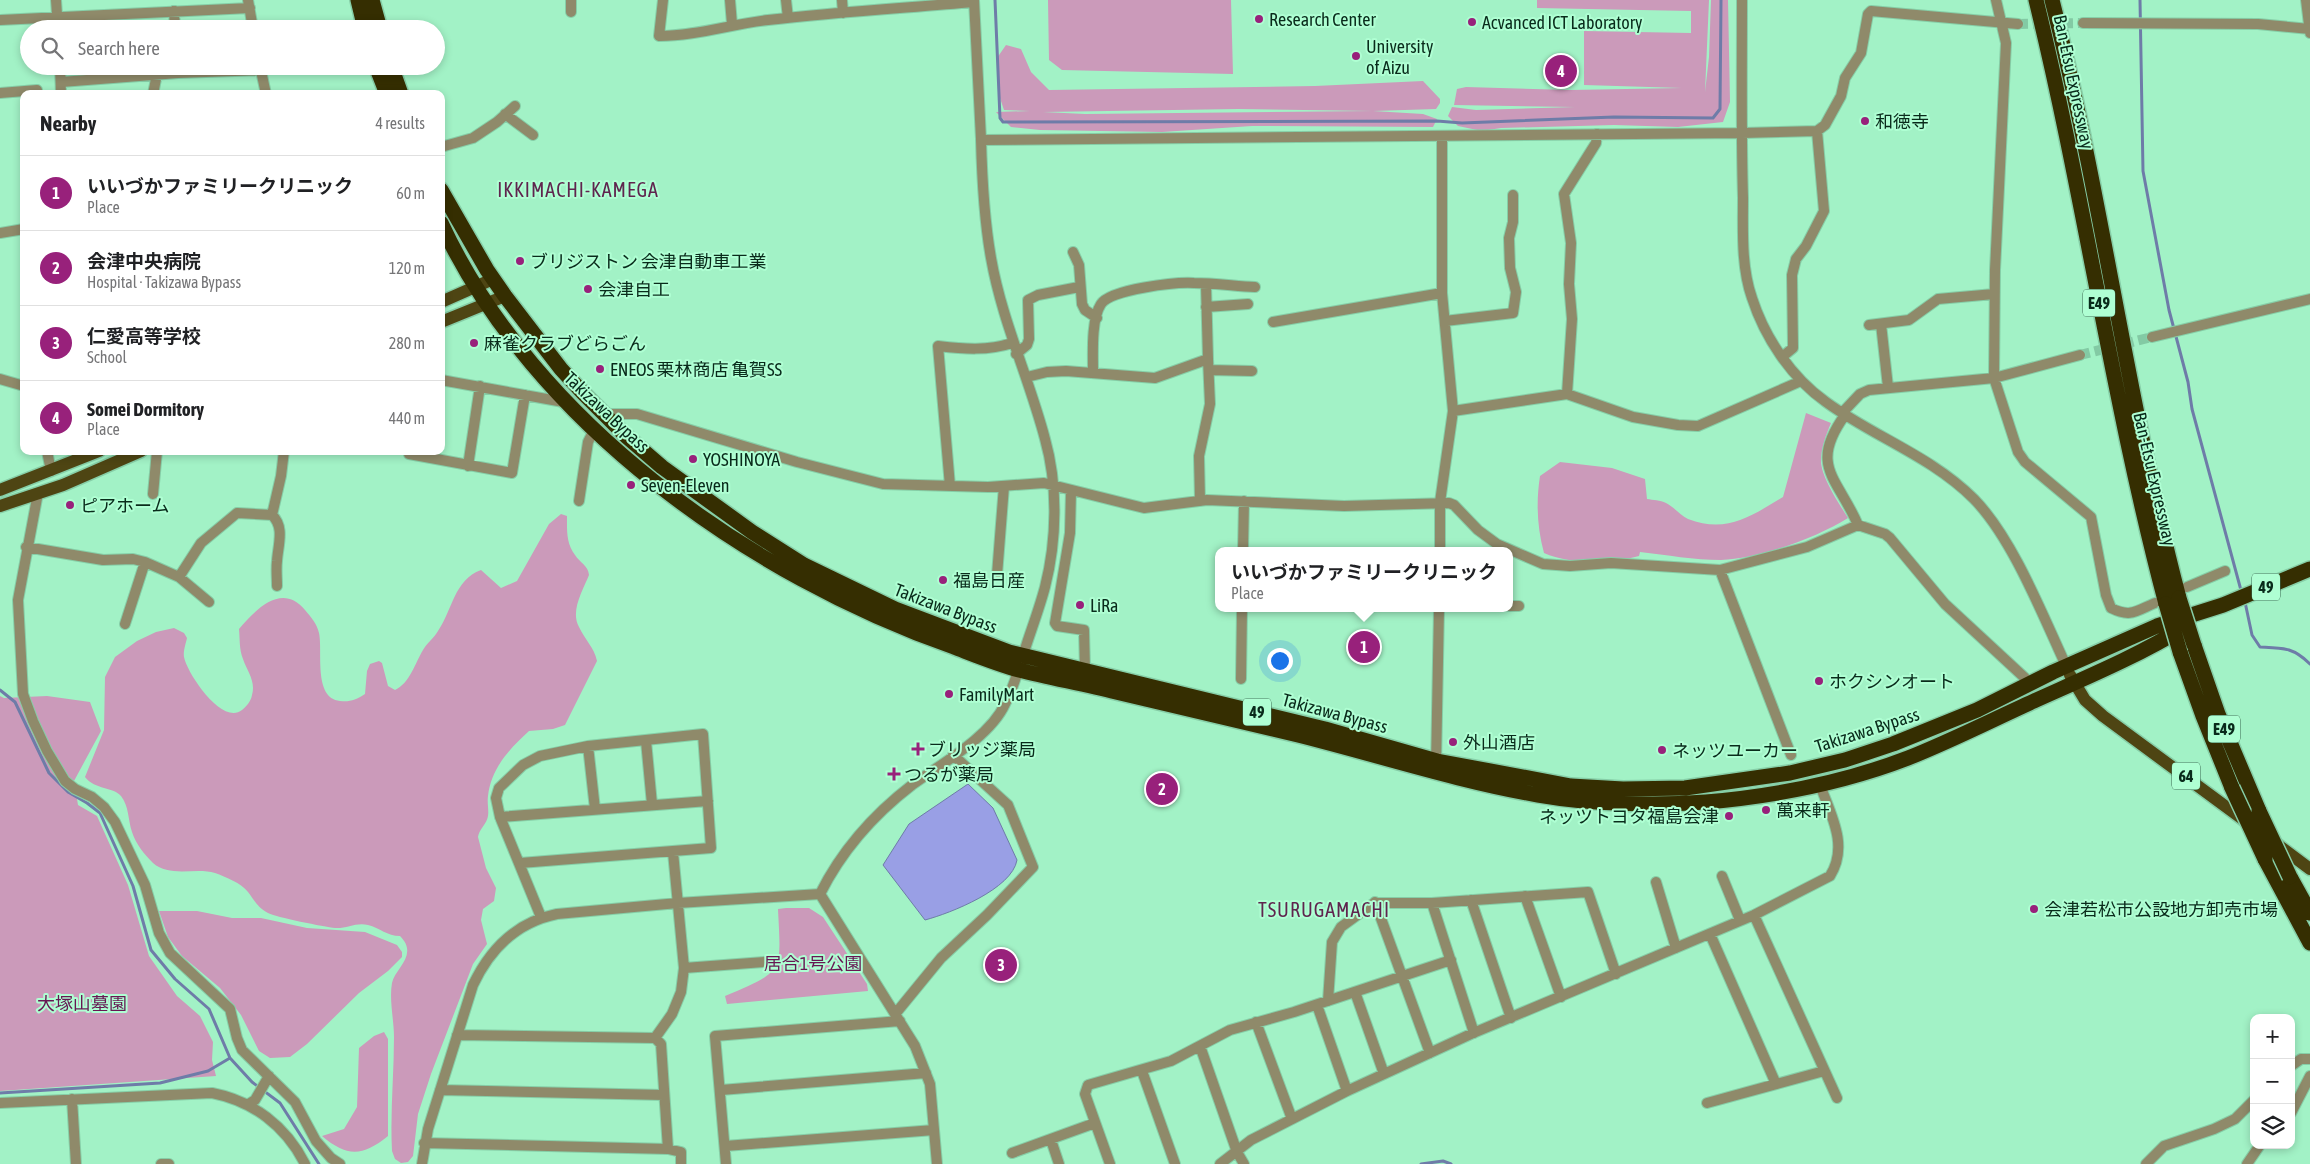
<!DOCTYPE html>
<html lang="en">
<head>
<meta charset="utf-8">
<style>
	body { margin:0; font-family:"Asap Condensed","Noto Sans JP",sans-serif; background:#f6f6f6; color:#202124 }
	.controls { position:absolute; right:15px; bottom:15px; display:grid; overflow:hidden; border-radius:10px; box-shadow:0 2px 8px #0003 }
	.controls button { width:45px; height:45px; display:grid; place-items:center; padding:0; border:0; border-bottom:1px solid #e0e0e0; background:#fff; color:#202124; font:25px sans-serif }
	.you { position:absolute; left:1279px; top:660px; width:18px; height:18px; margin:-12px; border:4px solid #fff; border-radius:50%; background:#1a73e8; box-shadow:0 0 0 8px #1a73e833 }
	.badge { display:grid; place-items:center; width:32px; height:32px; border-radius:50%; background:#98217b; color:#fff; font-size:16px; font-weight:700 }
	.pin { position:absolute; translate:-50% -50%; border:2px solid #fff; box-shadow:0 1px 5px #0006 }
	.popup { position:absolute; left:1215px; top:547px; width:298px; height:65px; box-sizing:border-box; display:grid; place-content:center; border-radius:10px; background:#fff; filter:drop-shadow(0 1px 4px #0005); font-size:16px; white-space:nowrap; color:#757577 }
	.popup b { font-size:19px; color:#202124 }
	.popup::after { content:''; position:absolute; left:50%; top:100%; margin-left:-10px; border:10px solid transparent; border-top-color:#fff }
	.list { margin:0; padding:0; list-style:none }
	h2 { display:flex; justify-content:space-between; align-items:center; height:65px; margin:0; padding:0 20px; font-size:21px }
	h2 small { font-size:16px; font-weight:400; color:#757577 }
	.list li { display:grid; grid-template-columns:32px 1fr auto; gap:15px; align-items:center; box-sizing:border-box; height:75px; padding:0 20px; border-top:1px solid #e0e0e0 }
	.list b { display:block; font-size:19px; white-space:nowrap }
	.list p { margin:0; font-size:16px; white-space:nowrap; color:#757577 }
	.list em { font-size:16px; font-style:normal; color:#757577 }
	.icon { flex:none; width:28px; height:28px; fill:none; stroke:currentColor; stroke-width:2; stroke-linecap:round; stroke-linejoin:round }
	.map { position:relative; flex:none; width:2310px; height:1164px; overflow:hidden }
	.search { position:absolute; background:#fff; box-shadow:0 2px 8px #0003; left:20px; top:20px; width:425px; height:55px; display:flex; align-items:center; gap:12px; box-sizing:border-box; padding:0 18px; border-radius:28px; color:#757577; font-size:19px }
	.panel { position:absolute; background:#fff; box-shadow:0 2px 8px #0003; left:20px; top:90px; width:425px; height:365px; border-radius:10px }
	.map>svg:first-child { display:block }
	.green { fill:#cb9aba; fill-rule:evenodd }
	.water { fill:#999fe5; stroke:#6e7ca8 }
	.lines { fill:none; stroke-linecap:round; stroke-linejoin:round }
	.stream { stroke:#6e7ca8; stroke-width:3 }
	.minor-tunnel { stroke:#83caa4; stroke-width:10; stroke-dasharray:10 5; stroke-linecap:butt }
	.minor-casing { stroke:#86cea7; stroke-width:12 }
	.major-casing { stroke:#86cea7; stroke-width:15 }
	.highway-casing { stroke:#86cea7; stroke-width:18 }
	.minor { stroke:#8f8a6a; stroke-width:10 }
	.major { stroke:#4e4513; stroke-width:12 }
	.highway { stroke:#352e01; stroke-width:15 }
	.highway-bridge-casing { stroke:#86cea7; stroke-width:18; stroke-linecap:butt }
	.highway-bridge { stroke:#352e01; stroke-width:15 }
	.poi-dot { fill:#98217b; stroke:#afffd3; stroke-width:2 }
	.labels { text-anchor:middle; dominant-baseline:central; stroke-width:4; stroke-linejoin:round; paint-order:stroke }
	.shield { fill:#afffd3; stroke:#3b6b52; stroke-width:1 }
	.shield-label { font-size:16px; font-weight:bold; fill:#092b1b }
	.poi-label { font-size:18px; fill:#092b1b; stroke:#afffd3; text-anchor:start }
	.street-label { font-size:18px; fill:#092b1b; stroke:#afffd3 }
	.park-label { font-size:18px; fill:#671753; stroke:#afffd3 }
	.quarter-label { font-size:20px; letter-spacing:1px; fill:#5f254e; stroke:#afffd3 }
</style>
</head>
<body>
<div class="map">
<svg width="2310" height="1164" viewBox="0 0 2310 1164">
	<rect width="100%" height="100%" fill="#a2f2c6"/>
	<path class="green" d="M1048,0H1231L1233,74L1062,70L1049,60Z
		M1537,0H1709L1705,92L1709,57L1711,0H1728L1730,102L1723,122L1678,127L1614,125L1501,128L1482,131L1458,126L1448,116L1452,107L1476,110L1575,107L1454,105L1457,89L1466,87L1570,90L1682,88L1584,85V31L1691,33V11L1537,8Z
		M1006,45L1021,49L1031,72L1049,90L1315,86L1423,81L1440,99V103L1436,109L1373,111L1423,114L1437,119L1433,127L1252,126L1162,132L1040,130L1011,127L996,112L1030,111L1004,110L999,95L997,58ZM1238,109L1373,111L1085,114L1043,112Z
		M1806,413L1831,423C1826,435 1821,448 1821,461C1821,477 1840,505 1848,518C1816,538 1759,559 1721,560C1694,560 1667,555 1640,552L1639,556C1611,564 1571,565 1544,553C1537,527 1536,502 1540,476L1560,462L1612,468L1645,479L1647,499C1653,500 1660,500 1666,503C1674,507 1680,515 1688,519C1727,534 1751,516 1783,497Z
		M561,514L567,516C567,530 566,543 575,555C580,563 588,565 589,575C583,590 570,611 579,627C585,640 594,647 597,661L565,725L553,729L529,731C509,749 491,769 488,796C487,803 489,810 488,816C487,824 479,829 478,837L486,868L496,888L494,901L483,909L481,920L487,944L473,964L431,1074L418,1114L413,1156L408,1162L401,1163L395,1159L392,1151C390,1113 394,1075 394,1037C394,1020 389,1000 392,983C395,968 419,955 400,936C387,936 380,928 368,925C356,922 346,929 335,928C325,927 275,917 268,913C257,907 255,901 248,892C241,883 226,877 215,873C196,867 170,878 153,863C144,854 136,844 132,832C128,820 129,806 121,796C114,787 95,790 85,777L104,730L105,677L115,657L137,641L156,632L174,628L184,633L187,638C186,643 183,651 184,657C187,673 222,726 242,710C247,706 251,701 252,695C256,681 247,671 243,659C239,649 240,639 239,629C256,609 282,582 305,610C311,617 317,624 319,633C323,651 313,698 340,701C350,702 356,700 365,694L367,671L370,664L379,661L382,663L388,686L395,690C410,683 415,663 423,650C427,643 434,638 438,631C453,609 454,580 481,570L501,588L517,581L549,524Z
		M0,696L4,698L47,696L90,702L101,731L74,781L78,805L97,816L128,885L149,956L177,996L200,1016L213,1042L212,1060L216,1076L0,1091Z
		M786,908H809L823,917L867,984L868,991L727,1004L725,996C785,971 781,972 778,909Z
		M159,911H197L232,918H261L307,928L365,932L397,945L402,952V957L388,971L359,993L307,1044L290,1057L270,1058L259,1051L241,1015L220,988L182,956L168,937Z
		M384,1032L388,1039V1136C362,1157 347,1157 322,1136L344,1129L357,1107L359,1048L374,1036Z"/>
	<path class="water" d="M968,784L993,808L1017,860C1012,889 951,913 925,920L883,865L909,824Z"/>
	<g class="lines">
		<path class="stream" d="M995,0L1000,118L1003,122L1437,121L1462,123L1614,117L1713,118L1720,109L1721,0
			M2140,0L2143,171L2169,310L2188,382L2192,409L2242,594
			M2245,602L2252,635L2260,647C2283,648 2293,647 2310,664
			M0,690L15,702L49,773L68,792L87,803L100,813L133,886L151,950L175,979L209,1009L230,1058L252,1082L280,1103L319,1164
			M0,1093L160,1083L208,1071L230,1058
			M1421,1164L1443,1161L1451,1164"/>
		<path class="minor-tunnel" d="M2018,24L2083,23
			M2080,355L2152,337"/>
		<g class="minor-casing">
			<path id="minor" d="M56,0L58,29
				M248,0L253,29
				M571,0V12
				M663,0L659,36C695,36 732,24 768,20C836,12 905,8 974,2
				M730,0L732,24
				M786,0L788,18
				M842,0L843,13
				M1742,0C1742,66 1741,132 1743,198C1743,230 1741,267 1752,298C1765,338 1791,377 1826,402C1874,437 1931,456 1974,499C2014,540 2044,619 2069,672
				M1996,0L2006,43L1995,270L1994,378L2018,452L2025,462L2091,517L2106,595L2111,608C2131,618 2136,611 2155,603
				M2306,0L2310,33
				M174,11L175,29
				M0,20L250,8
				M2083,23L2258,24L2310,29
				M60,66L61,94
				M260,66L266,94
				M61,82L178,73L261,70
				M0,93L37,90
				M153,94L157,74
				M505,114L533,135
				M981,140L1742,133L1817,131
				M441,147L473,138L497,122L515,106
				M0,233L24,229
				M1073,252L1079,265L1082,304L1085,310L1097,318
				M1206,285L1208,359
				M1206,307L1248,304
				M1445,321L1513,313L1516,292L1510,268L1509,238L1513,222V195
				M1273,322L1442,293
				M1881,324L1888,387
				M1869,325L1909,320L1938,299L1994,294
				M2152,337L2310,299
				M1016,354L1027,345L1029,339L1028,300L1038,295L1079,287
				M1782,357L1793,348L1792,275L1796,259L1806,246L1824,211L1817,131L1825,125L1841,96L1845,78L1861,53L1868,14L1871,11L2018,24
				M1209,370L1252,371
				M1093,372C1093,354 1091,319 1101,304C1111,289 1176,282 1194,283C1214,283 1235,286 1255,287
				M1027,377L1047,372L1066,371L1155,378L1208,359L1210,404L1199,456L1200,501
				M0,379L24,386
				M441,380L569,403
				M1567,394L1572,319L1569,284L1571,243L1564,194L1596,143L1597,134
				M1453,411L1567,394L1633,417L1678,425L1698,426L1801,381
				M1842,413L1860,394L1869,390L1994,378L2080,355
				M604,414H637L797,462L883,484L988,487L1044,483L1144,508L1207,500L1344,506L1449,503L1454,505L1478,530L1497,544L1543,564L1570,566L1611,563L1720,570L1807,547L1858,525L1885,534L1890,538L1945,604L2025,678
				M1845,415C1808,466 1838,478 1858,525
				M47,451L51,471
				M409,451V454L512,473L525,395
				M468,466L480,386
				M950,486L938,346C964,349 988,351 1012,343
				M1071,490L1070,533L1055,623L1057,626L1084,630L1085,670
				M38,493L18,600L23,694L33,721L47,751L65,781L75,789L92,797L104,807L115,822L145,885L159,933L170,953L230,1009L237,1038L242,1050L295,1102L316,1141L331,1158L340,1164
				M153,494L157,451
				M579,501L588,442L594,430
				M272,515C285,527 278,545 277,561C276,569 277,578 277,586
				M26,547L103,560L133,559L145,562L179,577L209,602
				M1243,551L1244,501
				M1440,551V502L1453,411L1442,293V136
				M1720,570L1791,755
				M997,575L1004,486
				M179,577L201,543L237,513L272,515L281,476L284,451
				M2187,587L2225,571
				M1509,606H1519
				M125,624L145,562
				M1241,679L1242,608
				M646,741L652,804
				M588,746L595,809
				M1436,767L1439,608
				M500,817L708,801
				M520,863L711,848L703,734L588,746L540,756L523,765L499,788L496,798L500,817L541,917
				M1722,876L1740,920
				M1656,882L1676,948
				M820,894C842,850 873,815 912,785C941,764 990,737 1005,704C1015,685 1020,664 1027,643C1033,625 1040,606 1045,587C1057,540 1058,485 1045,439C1029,378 1002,321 991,258C984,219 982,178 981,139C979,93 976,46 974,0
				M820,894L915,1046L930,1084L937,1164
				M1525,896L1561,997
				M1471,900L1511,1018
				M1375,902L1430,1053
				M1432,903L1474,1033
				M1754,915L1837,1098
				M1710,934L1776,1084
				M684,968L777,961
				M1355,992L1384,1074
				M1328,1001L1332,942L1341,927L1374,903H1432L1588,892L1616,974
				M1317,1005L1347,1091
				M896,1013L941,958L987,915L1033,867L1008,805L953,755
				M1256,1022L1292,1119
				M457,1035L655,1038L672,1014L681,992L684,968L673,852
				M655,1038L661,1044L668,1149
				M1200,1046L1237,1152L1244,1164
				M2291,1066L2301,1059H2310
				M1142,1071L1175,1164
				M440,1090L664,1095
				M721,1090L926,1073
				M72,1099L76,1164
				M0,1103L212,1093C253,1101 286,1126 305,1164
				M1707,1103L1824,1071
				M247,1105L255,1100L269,1076
				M2291,1113L2310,1076
				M1051,1140L1059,1164
				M424,1143L668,1149L681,1152V1164
				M725,1146L934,1130
				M1012,1153L1095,1123
				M161,1164H169
				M422,1164L428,1129L473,985C490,949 517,922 557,914L678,903L820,894
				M726,1164L715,1036L900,1021
				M1110,1164L1085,1094L1088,1085L1171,1061L1230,1030L1294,1012L1451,960
				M1220,1164L1251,1140L1347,1091L1471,1034L1754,915L1830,876C1849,846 1831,815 1820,785
				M2146,1164L2164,1146L2214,1129L2235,1119L2254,1100
				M2247,1164L2260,1145"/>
		</g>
		<g class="major-casing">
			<path id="major" d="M441,302L493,279
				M441,322L505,296
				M0,490L99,451
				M0,506L63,485L141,451
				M2070,675L2085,700L2103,716L2248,823
				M2274,842L2310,869"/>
		</g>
		<g class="highway-casing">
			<path id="highway" d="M358,0L365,29
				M372,0L380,29
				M2036,0C2085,200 2113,405 2166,604
				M2052,0C2102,198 2127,401 2179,598
				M376,66L387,94
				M391,66L401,94
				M441,190L487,270L505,296L561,369L583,393L626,436L662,467L752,532L804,565L895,609L1009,652L1325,729L1437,761L1571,786L1623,789L1685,788L1790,773L1845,760L1893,744L1977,710L2053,672L2157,626L2223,605L2310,569
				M441,223C534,423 751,576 954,647C975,655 997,664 1019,670C1051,678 1084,684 1116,692C1177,706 1237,721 1298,735C1378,755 1457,781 1538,795C1590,804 1653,806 1706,802C1775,796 1843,783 1908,758C1951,741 1992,720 2034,701C2085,678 2138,656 2185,627
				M2194,645L2218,714L2259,811
				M2180,652L2203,716L2232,788
				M2265,859L2310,943
				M2290,877L2310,913"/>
		</g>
		<use href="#minor" class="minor"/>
		<use href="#major" class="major"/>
		<use href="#highway" class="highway"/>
		<g class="highway-bridge-casing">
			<path id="highway-bridge" d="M2179,598L2194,645
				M2166,604L2180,652
				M2232,788L2265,859
				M2259,811L2290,877"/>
		</g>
		<use href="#highway-bridge" class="highway-bridge"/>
	</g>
	<g class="poi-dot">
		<circle cx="1259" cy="19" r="5"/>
		<circle cx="1472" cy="22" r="5"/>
		<circle cx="1356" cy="56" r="5"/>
		<circle cx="1865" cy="121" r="5"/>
		<circle cx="520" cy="261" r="5"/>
		<circle cx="588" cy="289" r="5"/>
		<circle cx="474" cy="343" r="5"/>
		<circle cx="600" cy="369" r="5"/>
		<circle cx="693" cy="459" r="5"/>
		<circle cx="631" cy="485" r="5"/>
		<circle cx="70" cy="505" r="5"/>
		<circle cx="943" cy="580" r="5"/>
		<circle cx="1080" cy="605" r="5"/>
		<circle cx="1819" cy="681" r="5"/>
		<circle cx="949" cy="694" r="5"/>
		<circle cx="1453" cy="742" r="5"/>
		<path d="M915.5 741.5h5v5h5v5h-5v5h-5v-5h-5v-5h5z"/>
		<circle cx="1662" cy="750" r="5"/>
		<path d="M891.5 766.5h5v5h5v5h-5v5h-5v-5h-5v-5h5z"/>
		<circle cx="1766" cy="810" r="5"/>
		<circle cx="1729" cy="816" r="5"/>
		<circle cx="2034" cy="909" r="5"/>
	</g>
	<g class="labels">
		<g class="shield">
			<rect x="2083" y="289.5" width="32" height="27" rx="4"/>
			<rect x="2252" y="573.5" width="28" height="27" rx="4"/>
			<rect x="1243" y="698.5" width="28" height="27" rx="4"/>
			<rect x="2208" y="715.5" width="32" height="27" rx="4"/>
			<rect x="2172" y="762.5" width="28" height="27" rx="4"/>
		</g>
		<g class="shield-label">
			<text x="2099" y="303">E49</text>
			<text x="2266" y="587">49</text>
			<text x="1257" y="712">49</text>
			<text x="2224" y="729">E49</text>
			<text x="2186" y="776">64</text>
		</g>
		<g class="poi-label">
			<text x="1269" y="19">Research Center</text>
			<text x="1482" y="22">Acvanced ICT Laboratory</text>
			<text x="1366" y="46">University<tspan x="1366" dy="21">of Aizu</tspan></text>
			<text x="1875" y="121">和徳寺</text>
			<text x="530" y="261">ブリジストン 会津自動車工業</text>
			<text x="598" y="289">会津自工</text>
			<text x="484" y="343">麻雀クラブどらごん</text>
			<text x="610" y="369">ENEOS 栗林商店 亀賀SS</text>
			<text x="703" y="459">YOSHINOYA</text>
			<text x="641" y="485">Seven-Eleven</text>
			<text x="80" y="505">ピアホーム</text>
			<text x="953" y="580">福島日産</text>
			<text x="1090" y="605">LiRa</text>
			<text x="1829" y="681">ホクシンオート</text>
			<text x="959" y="694">FamilyMart</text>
			<text x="1463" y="742">外山酒店</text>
			<text x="928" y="749">ブリッジ薬局</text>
			<text x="1672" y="750">ネッツユーカー</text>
			<text x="904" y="774">つるが薬局</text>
			<text x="1776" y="810">萬来軒</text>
			<text x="1719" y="816" text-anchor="end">ネッツトヨタ福島会津</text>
			<text x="2044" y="909">会津若松市公設地方卸売市場</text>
		</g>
		<g class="street-label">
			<text transform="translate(2074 82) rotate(78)">Ban-Etsu Expressway</text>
			<text transform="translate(607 412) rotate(43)">Takizawa Bypass</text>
			<text transform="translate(2155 479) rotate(77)">Ban-Etsu Expressway</text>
			<text transform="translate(946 608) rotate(21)">Takizawa Bypass</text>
			<text transform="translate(1335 713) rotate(15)">Takizawa Bypass</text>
			<text transform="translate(1867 730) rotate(-18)">Takizawa Bypass</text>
		</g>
		<g class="park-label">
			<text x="813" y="963">居合1号公園</text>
			<text x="82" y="1003">大塚山墓園</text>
		</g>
		<g class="quarter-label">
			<text x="578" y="189">IKKIMACHI-KAMEGA</text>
			<text x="1324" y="909">TSURUGAMACHI</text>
		</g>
	</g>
</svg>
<div class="controls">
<button>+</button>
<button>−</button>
<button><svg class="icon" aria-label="layers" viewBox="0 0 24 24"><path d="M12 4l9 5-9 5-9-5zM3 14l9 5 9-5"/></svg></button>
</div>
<div class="you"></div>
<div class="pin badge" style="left:1364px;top:647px">1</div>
<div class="popup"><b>いいづかファミリークリニック</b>Place</div>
<div class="pin badge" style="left:1162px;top:789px">2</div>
<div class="pin badge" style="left:1001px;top:965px">3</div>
<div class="pin badge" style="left:1561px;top:71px">4</div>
<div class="search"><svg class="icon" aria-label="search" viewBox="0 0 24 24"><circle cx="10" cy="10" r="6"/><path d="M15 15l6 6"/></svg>Search here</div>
<section class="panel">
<h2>Nearby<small>4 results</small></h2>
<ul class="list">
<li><span class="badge">1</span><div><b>いいづかファミリークリニック</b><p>Place</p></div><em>60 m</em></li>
<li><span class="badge">2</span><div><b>会津中央病院</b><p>Hospital · Takizawa Bypass</p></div><em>120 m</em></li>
<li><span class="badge">3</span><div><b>仁愛高等学校</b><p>School</p></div><em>280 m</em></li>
<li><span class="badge">4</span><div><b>Somei Dormitory</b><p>Place</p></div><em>440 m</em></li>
</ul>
</section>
</div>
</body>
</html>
